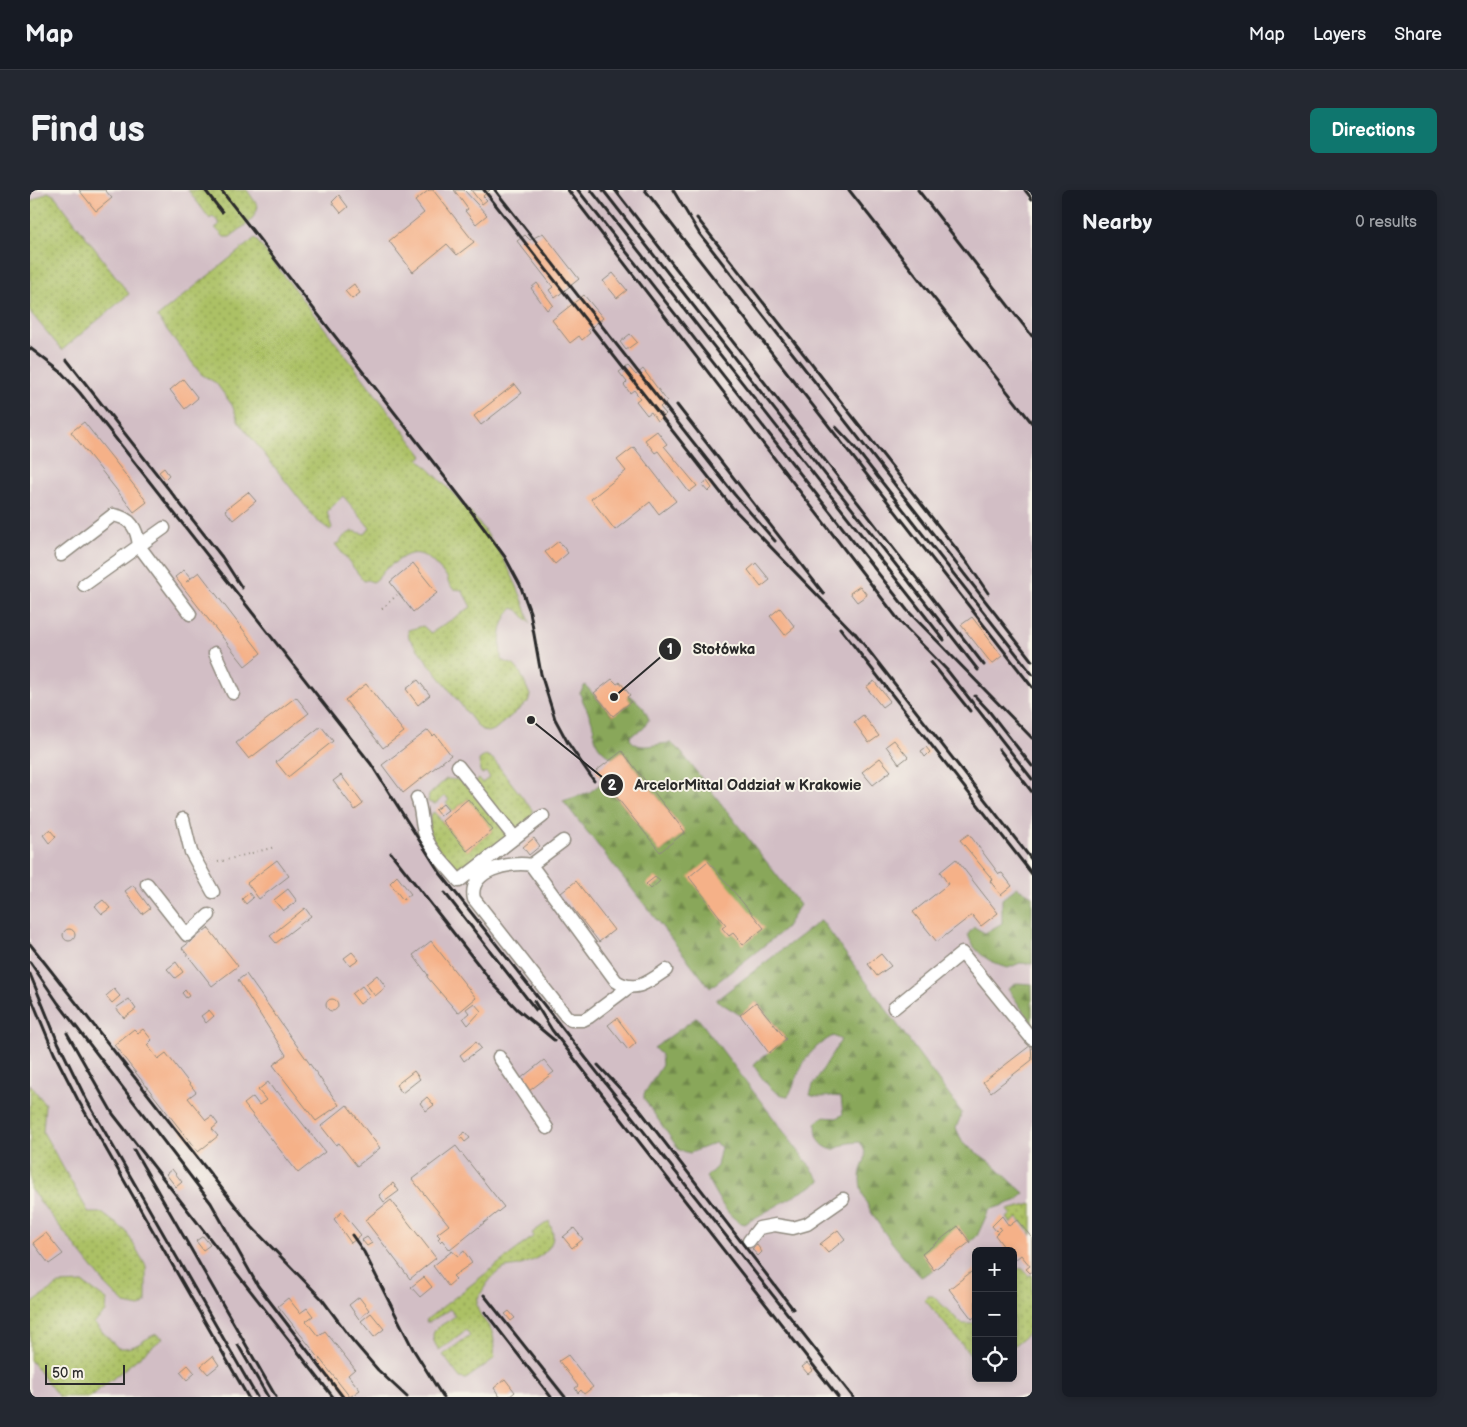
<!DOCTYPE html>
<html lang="en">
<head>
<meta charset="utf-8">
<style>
	body { margin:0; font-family:"Balsamiq Sans",sans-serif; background:#242831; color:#f1f3f6 }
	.controls { position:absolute; right:15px; bottom:15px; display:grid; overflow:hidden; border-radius:8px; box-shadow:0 2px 8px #0003 }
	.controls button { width:45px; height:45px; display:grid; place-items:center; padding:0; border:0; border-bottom:1px solid #363941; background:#171b24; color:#f1f3f6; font:25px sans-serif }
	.scale { position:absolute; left:15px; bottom:12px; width:80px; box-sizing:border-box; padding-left:5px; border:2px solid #2b2b2b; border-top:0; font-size:14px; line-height:18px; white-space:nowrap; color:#2b2b2b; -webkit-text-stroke:4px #f7f3e8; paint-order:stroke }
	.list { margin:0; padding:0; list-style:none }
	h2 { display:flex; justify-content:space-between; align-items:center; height:65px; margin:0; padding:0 20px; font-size:21px }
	h2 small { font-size:16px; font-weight:400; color:#9ea1a6 }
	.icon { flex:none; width:28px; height:28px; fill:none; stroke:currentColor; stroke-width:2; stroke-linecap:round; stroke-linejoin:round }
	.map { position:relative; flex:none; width:1002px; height:1207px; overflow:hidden; border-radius:8px }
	header { display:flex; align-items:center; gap:30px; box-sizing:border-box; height:70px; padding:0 25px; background:#171b24; border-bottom:1px solid #363941 }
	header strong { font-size:24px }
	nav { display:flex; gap:28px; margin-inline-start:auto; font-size:18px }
	.intro { display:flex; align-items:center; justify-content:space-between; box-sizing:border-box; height:120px; padding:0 30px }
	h1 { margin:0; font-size:35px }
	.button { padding:12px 22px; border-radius:8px; background:#0f766e; color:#fff; font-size:18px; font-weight:700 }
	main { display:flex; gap:30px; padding:0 30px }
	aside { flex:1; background:#171b24; border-radius:8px; box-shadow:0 2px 8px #0003 }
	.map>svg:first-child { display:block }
	.industrial { fill:#d2bec5; fill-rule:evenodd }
	.green { fill:url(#green-dots); stroke:#6c7648 }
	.forest { fill:url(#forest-firs); stroke:#5a6942 }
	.building { fill:#f5b188 }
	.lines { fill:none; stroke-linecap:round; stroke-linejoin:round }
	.minor-casing { stroke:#908a7f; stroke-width:15 }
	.path { stroke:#908a7f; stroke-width:2; stroke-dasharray:1 4; stroke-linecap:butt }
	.minor { stroke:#fff; stroke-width:12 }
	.rail { stroke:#2b2b2b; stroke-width:3 }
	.leader { fill:none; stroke:#2b2b2b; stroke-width:2 }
	.callout-dot { fill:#2b2b2b; stroke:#f7f3e8; stroke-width:2 }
	.mark-label { font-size:15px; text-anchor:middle; font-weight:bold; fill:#fff }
	.callout-label { font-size:15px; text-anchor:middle; font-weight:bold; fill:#2b2b2b; stroke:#f7f3e8; stroke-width:4; stroke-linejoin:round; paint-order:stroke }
</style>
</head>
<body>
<header>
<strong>Map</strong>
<nav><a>Map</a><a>Layers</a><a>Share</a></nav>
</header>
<div class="intro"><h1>Find us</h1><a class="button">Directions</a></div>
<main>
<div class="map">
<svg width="1002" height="1207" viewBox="0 0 1002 1207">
	<defs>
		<pattern id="green-dots" width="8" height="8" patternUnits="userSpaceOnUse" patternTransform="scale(1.25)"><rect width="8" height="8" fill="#acc165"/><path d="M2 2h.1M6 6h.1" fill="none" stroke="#8c9d53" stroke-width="1.8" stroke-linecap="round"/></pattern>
		<pattern id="forest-firs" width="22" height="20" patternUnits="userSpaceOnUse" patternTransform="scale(1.25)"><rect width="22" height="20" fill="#89a75a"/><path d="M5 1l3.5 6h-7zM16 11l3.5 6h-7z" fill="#70884b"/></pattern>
	</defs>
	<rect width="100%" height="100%" fill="#f7f3e8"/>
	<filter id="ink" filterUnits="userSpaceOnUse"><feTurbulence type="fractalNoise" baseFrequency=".02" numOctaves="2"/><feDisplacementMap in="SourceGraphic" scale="10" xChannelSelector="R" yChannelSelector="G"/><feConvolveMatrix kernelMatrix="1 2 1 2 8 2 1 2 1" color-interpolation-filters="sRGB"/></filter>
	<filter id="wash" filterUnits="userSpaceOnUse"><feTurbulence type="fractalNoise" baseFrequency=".0096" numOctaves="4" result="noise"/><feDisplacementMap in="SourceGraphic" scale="20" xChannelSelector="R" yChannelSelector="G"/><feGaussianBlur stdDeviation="1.12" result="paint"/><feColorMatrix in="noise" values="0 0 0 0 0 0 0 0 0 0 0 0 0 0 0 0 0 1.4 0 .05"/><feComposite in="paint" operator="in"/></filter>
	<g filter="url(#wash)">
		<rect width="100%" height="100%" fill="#f5e8d3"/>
		<path class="industrial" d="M0,0H1002V1207H0ZM946,1061H983V1188H946Z"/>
		<path class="green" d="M158,0H217L228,16C225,31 211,38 200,47H194L185,38L190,34L183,26L180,29Z
			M18,2L25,6L99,104L32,160L0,122V12Z
			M225,48L393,266L389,269C442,321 479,360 500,433L488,420L483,418C468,433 470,450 471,470L484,475L490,482L500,505L498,512L464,540L457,542L449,538L379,448L378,440L393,436L401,443L441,417L432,400L423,399L418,392V388C403,373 392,354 370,369C365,373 358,376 354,381C350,385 349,389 343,392L337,390L334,391L305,354L309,353L314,346L323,341L335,344L340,338L313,306L297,322L302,338L300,340L286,330L209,232L202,215L186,193L171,184L127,127Z
			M456,565L463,569L503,621L501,629L436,679L423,678L399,647L400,625L404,622L437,661L463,640L438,609L423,621L416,613L419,610L415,606L405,614L398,612L399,605L416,589L431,590L437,598L449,589L452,593L460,587L456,582L452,584L450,581L449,570Z
			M0,894L15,914L13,942L59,1023H72L96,1041L116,1076V1113L110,1117L95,1114L76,1095L0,999Z
			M1002,1014V1045L988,1028L981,1033L977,1028L981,1024L978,1020Z
			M519,1031C520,1035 523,1041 523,1045C523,1063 501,1072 488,1076C483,1077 477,1077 473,1079C463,1083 450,1102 447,1112C445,1122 458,1133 462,1142C466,1152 462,1159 465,1168L436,1189L430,1188L413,1165L440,1145L436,1140L409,1160C394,1139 410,1138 425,1126L420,1119L400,1132H396L397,1129L504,1046L502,1043Z
			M983,1078L993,1079L999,1086L1002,1084V1141L983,1156Z
			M53,1093L77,1110L76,1122L64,1133L88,1158C110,1159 109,1150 127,1144L133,1148L60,1207H29L0,1170V1115L29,1094Z
			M897,1106H903L932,1134H942L946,1131V1171L894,1109Z"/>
		<path class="forest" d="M555,495L583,526L601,512L597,507L600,505L613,517L619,529L613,539L601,545L600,549C609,562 627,553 641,553L651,562L770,715L754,740L680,798L533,611L560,602L574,591L630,662L655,642L592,561L582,568C558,552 569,546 559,524C556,516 552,512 550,503Z
			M987,697L1002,706V774L990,773L978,778C961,773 943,763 938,744L944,737L955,743L972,733V709Z
			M791,730L932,923L926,938L933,953L960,972L994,1003L988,1010L959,1020L947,1046L940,1052L928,1037L893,1064L904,1080L891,1087C872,1065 830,1019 830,989C830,971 842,971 830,952L818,953L803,960C789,956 786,948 786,933L792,927L807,928L813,924L811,907C800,905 788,909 780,905L783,895L811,850L803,846C775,861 772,876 760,903L758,906C742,905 732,888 724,876L726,872L756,849L727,812L710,825L686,810Z
			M987,793L1002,794V834L978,799Z
			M667,827L791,991L714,1034C696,1028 686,1003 676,987L687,976L691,957L685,953L660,963L649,960L614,909V904L632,875L631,865L624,858Z"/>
		<g id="blocks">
			<path class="building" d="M49,0H75L82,8L66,21Z
				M399,0H403L444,52L427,65L417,54L383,82L359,51L394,23L385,11Z
				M424,0H434L457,25L446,34L435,21L438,19Z
				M441,0H460L453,6L457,10L452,14Z
				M309,5L318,17L311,23L302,12Z
				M513,43L549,89L525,108L519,100L523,97L487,51L495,45L500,50Z
				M583,83L597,100L587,108L573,91Z
				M507,93L523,115L517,120L501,98Z
				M324,94L330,103L322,109L315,101Z
				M554,105L573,128L558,140L560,143L552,150L549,146L540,153L522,130Z
				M600,144L607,152L596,160L590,152Z
				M598,176L606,185L613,179L637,211L630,217L636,224L627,231L621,222L617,225L606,211L610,208L604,200L600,203L594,195L597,192L589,182Z
				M153,189L168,208L155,219L140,200Z
				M485,194L492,203L451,235L444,226Z
				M54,232L117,312L104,322L41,242Z
				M627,241L637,254L634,256L667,296L659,302L628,261L625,263L615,250Z
				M604,257L646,311L629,324L620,312L585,340L561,309L596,281L587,270Z
				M134,278L139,285L135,289L129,282Z
				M677,291L682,298L678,302L672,295Z
				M218,302L226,311L203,330L195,320Z
				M529,351L538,363L525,374L515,362Z
				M383,373L407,403L383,422L360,392Z
				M726,373L740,390L731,397L718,380Z
				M154,380L161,388L156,392L169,382L231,463L215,476L145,387Z
				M830,396L837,405L827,412L820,403Z
				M750,418L765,437L755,445L740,426Z
				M942,427L972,466L962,474L931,435Z
				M582,489L587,494L590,492L600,505L597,507L601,512L583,526L564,503Z
				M388,490L400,505L388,515L376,499Z
				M844,491L860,511L852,517L836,497Z
				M336,494L374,542L353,558L315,510Z
				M266,507L279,523L219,569L206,553Z
				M833,525L849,546L839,553L824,532Z
				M291,536L303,551L258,587L246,572Z
				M398,540L403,546L405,544L421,565L373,603L352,575Z
				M864,550L878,567L869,574L856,556Z
				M896,557L900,562L895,567L891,561Z
				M592,561L655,642L630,662L566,581Z
				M850,568L861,581L843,595L832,582Z
				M311,585L333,614L325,620L303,591Z
				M438,609L463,640L437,661L412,631Z
				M413,614L418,620L410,626L405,620Z
				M20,640L26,647L19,653L13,645Z
				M939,644L969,684L972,683L982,696L971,705L960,691L963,690L930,650Z
				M504,648L510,656L499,665L493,657Z
				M926,669L968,723L951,736L942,725L907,752L883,722L918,694L910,682Z
				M247,670L259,686L229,709L217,693Z
				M678,671L734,738L713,755L703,743L699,746L692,738L696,735L659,687Z
				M367,686L381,704L373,710L360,693Z
				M625,687L630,691L621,699L616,694Z
				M546,691L584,740L569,752L531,703Z
				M103,695L120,718L112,724L95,701Z
				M258,699L267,711L253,721L244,710Z
				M219,703L223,708L216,714L212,709Z
				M73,710L80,718L72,724L65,716Z
				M275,718L281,726L246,753L240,746Z
				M178,738L208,776L182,796L152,758Z
				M33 745a6 6 0 1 1 12 0a6 6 0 1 1-12 0Z
				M401,751L446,808L428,823L397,787L398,785L383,765Z
				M322,762L329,770L320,776L314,768Z
				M851,764L861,776L847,786L838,774Z
				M146,772L153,782L145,788L137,779Z
				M216,784L309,915L286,931L243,875L256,865L208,790Z
				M347,785L356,797L345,806L336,794Z
				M332,796L340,806L330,814L322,804Z
				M84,799L90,806L82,813L76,806Z
				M155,800L159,806L156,808L152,803Z
				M99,809L106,819L94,828L86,818Z
				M296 815a6 6 0 1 1 12 0a6 6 0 1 1-12 0Z
				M726,812L756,849L739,863L710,825Z
				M444,813L451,821L438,835L433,828L439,823L436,819Z
				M179,820L184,826L176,833L171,826Z
				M587,828L606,853L598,860L578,835Z
				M104,839L108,843L113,839L122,850L117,855L128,869L136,863L166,902L158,908L176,930L182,926L188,934L182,939L188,946L168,962L84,855Z
				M446,852L451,858L434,871L430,865Z
				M1001,855L1002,870L961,902L953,892Z
				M514,870L524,882L499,901L490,889Z
				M384,881L390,889L372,903L366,895Z
				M238,892L245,902L247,901L295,962L268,983L214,914L223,907L229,915L236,910L228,900Z
				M397,907L404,915L396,921L390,913Z
				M317,915L350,958L327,976L309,953L306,955L291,936Z
				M435,942L440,948L435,952L430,946Z
				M426,956L474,1017L420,1060L412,1050L410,1052L408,1049L410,1047L407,1044L419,1035L382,989Z
				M142,979L152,992L146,997L136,984Z
				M363,993L369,1001L354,1012L349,1005Z
				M361,1010L406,1068L380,1089L335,1030Z
				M312,1022L331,1045L321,1053L304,1029Z
				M972,1026L979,1036L987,1030L1002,1048V1082L1000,1083L996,1079L1000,1076L991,1065L985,1070L983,1061H977L965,1045L971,1039L970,1037L966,1041L962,1036Z
				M928,1036L940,1052L904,1080L892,1064Z
				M544,1038L553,1049L542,1058L533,1047Z
				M808,1040L815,1049L798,1063L790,1054Z
				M16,1043L33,1064L19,1074L3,1053Z
				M173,1046L180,1055L173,1060L166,1051Z
				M337,1047L342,1053L337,1056L332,1050Z
				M727,1055L732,1062L728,1066L722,1059Z
				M422,1061L428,1066L434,1061L442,1073L423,1086L426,1089L418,1096L403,1076Z
				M945,1079L946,1126L942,1129L919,1099Z
				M394,1087L402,1097L390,1107L381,1097Z
				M329,1107L339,1120L329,1129L319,1115Z
				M258,1108L270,1123L277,1118L283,1126L276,1131L288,1146L295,1141L325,1179L318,1185L330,1200L320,1207L248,1116Z
				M479,1121L485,1128L481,1131L475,1124Z
				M341,1123L354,1139L344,1147L331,1131Z
				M538,1165L563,1197L554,1204L551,1200L548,1203L545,1198L548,1196L529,1171Z
				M183,1166L189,1175L178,1184L171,1176Z
				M777,1173L783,1180L778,1184L772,1177Z
				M158,1175L165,1183L157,1190L150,1182Z
				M475,1189L485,1202L479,1207H470L464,1198Z"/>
		</g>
	</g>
	<g filter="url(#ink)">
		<use href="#blocks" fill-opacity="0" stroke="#908a7f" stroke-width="1"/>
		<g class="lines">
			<g class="minor-casing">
				<path id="minor" d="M31,365L83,325C101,328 107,338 109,356L160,424
					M54,395L134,338
					M185,463L203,503
					M428,576L485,648
					M387,608C393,622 390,637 397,650C404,665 419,678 429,691L513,626
					M153,629L161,662L183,702
					M533,651L501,675L586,791C605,804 620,791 636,780
					M501,675C481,671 437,680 444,709L536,826L541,830H553L559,827L599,797
					M117,694L157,745L179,725
					M864,818L932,763L1002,849
					M469,867L517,938
					M719,1051L729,1038L745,1035L763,1038L777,1034L813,1009"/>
			</g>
			<path class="path" d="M352,419L367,405
				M188,672L245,657"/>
			<use href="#minor" class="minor"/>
			<path class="rail" d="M175,0L192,22
				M191,0L435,313L475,367L490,395L500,422L511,484L525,529L538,553L564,591
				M454,0L702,317L829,448
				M465,0L704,304L745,351
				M538,0L871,433L917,480L1002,589
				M548,0L877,420L1002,548
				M561,0L914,450
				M573,0L948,480
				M585,0L954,475
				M615,0L1002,497
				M643,0L669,43L1002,471
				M819,0L1002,233
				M888,0L1002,146
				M995,0L1002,9
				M667,28L939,375L958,403
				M0,158L31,182L50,203L341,574L410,683L823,1207
				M37,170L192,367L212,398
				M647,215L794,404
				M806,237L822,254L1002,484
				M810,438L1002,684
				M825,443L1002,670
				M901,472L940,521
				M945,506L958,520L1002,576
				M969,559L1002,602
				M361,663L465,796L487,819L524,850
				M415,703L506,820
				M0,754L222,1037L291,1108L323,1151L348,1180L377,1207
				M0,772L28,813L181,1013L228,1096L313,1207
				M0,784L27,850L56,909L227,1207
				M0,805L24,863L48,910L218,1207
				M504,811L522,840L808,1207
				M37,843L83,924L303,1207
				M568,875L609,919L763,1119
				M104,960L246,1207
				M322,1045L334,1062L383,1159L413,1207
				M454,1105L535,1207
				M455,1122L521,1207
				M208,1155L238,1207"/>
		</g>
	</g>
	<path class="leader" d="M584 507L640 459M501 530L582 595"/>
	<g class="callout-dot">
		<circle cx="584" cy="507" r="5"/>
		<circle cx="501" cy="530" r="5"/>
		<circle cx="640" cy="459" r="12"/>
		<circle cx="582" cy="595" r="12"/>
	</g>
	<g class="mark-label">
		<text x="640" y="464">1</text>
		<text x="582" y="600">2</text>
	</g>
	<g class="callout-label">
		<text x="694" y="464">Stołówka</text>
		<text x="718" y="600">ArcelorMittal Oddział w Krakowie</text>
	</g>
</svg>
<div class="controls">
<button>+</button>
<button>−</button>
<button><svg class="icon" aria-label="locate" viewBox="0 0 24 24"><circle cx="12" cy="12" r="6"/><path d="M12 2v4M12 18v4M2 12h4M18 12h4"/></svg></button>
</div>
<div class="scale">50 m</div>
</div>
<aside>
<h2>Nearby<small>0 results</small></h2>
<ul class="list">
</ul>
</aside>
</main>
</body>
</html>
